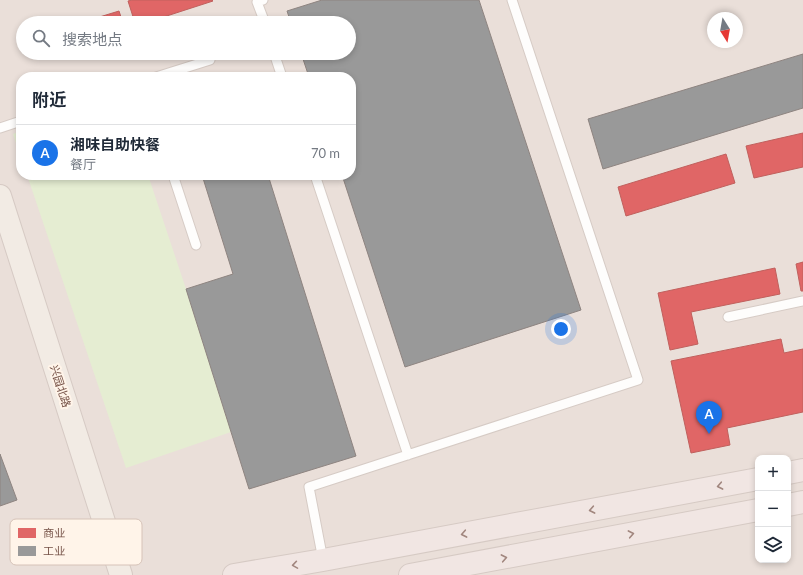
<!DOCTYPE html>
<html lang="zh">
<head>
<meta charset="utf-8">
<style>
	body { margin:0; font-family:Lato,"Noto Sans SC",sans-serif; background:#f6f6f7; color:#1f2937 }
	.controls { position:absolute; right:12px; bottom:12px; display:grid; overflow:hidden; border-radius:8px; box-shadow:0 2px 6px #0003 }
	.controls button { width:36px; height:36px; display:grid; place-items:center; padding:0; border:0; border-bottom:1px solid #e0e1e3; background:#fff; color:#1f2937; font:20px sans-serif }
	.compass { position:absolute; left:707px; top:12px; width:36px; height:36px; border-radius:50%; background:#fff; box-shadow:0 2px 6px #0003; rotate:169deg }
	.you { position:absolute; left:561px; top:329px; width:14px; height:14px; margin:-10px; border:3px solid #fff; border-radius:50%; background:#1a73e8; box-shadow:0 0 0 6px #1a73e833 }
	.badge { display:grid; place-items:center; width:26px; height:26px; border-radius:50%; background:#1a73e8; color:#fff; font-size:13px; font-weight:700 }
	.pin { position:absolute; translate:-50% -33px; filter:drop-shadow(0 1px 2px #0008) }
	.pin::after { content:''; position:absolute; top:21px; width:14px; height:12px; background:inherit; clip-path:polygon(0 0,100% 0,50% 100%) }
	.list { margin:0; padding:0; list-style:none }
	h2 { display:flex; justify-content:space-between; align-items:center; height:52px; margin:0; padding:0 16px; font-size:17px }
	h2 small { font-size:13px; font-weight:400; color:#747a83 }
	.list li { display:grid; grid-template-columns:26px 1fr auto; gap:12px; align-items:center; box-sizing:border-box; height:56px; padding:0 16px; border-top:1px solid #e0e1e3 }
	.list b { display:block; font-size:15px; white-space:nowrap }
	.list p { margin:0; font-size:13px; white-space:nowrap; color:#747a83 }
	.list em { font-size:13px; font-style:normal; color:#747a83 }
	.icon { flex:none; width:22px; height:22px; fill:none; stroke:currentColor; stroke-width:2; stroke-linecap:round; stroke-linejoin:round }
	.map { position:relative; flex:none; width:803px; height:575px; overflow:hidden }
	.search { position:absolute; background:#fff; box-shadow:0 2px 6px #0003; left:16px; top:16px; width:340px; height:44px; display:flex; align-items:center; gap:10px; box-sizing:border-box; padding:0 14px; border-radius:22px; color:#747a83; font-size:15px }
	.panel { position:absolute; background:#fff; box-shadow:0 2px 6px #0003; left:16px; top:72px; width:340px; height:108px; border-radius:16px }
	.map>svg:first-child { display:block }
	.industrial { fill:#eadfd9; fill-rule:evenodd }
	.green { fill:#e5edd2 }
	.shops { fill:#e06666; stroke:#c0605d }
	.industry { fill:#999; stroke:#8e8480 }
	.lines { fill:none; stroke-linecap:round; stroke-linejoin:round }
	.lane-casing { stroke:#d6cbc5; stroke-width:11 }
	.primary-casing { stroke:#d6cac4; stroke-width:24 }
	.highway-casing { stroke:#d6cac4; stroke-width:24 }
	.lane { stroke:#fefdfc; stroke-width:9 }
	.primary { stroke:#f2ebe4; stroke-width:22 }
	.highway { stroke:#f1e6e3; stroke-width:22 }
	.oneway { stroke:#a1867e }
	.labels { text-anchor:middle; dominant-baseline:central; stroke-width:4; stroke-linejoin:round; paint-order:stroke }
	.street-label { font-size:11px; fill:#765247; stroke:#fff4e9 }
	.key { fill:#fff4e9; stroke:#d6c3b8; stroke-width:1 }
	.key-label { font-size:11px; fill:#765247 }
</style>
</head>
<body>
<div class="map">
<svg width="803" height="575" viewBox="0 0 803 575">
	<rect width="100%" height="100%" fill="#f7efe8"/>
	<path class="industrial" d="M0,0H803V575H0ZM713,18H737V42H713ZM23,23H349V53H23ZM21,77H351V175H21ZM758,458H788V560H758Z"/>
	<path class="green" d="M21,131V158L13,134Z
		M27,175H148L186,289L231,432L126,468Z"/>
	<path class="shops" d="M132,0H212L213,1L145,23H135L128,1Z
		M119,11L123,23H80Z
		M48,53H70L50,59Z
		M803,133V167L754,178L746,146Z
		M726,154L735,183L626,216L618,187Z
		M803,262V291H801L796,264Z
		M775,268L780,294L691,312L698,344L670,350L658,293Z
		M781,339L784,353L803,349V412L727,428L730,445L691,453L671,361Z"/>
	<path class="industry" d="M322,0H479L581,310L405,367L342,175H351V77H309L301,53H349V23H291L287,11Z
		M803,54V108L603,169L588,119Z
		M202,175H268L356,456L249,489L186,289L233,274Z
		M0,454L17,500L0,506Z"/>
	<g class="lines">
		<g class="lane-casing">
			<path id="lane" d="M263,0L257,2L265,23
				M274,53L282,77
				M156,77L210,60
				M0,128L21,121
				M173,175L196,245
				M315,175L408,455
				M728,317L803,301
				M323,560L309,487L638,380L512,0"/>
		</g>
		<g class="primary-casing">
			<path id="primary" d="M0,196L121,575"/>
		</g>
		<g class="highway-casing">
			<path id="highway" d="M788,473L803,470
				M788,505L803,502
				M234,575L323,560L758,479
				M410,575L758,510"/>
		</g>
		<use href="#lane" class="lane"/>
		<use href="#primary" class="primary"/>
		<use href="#highway" class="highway"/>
	</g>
	<defs><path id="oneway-chevron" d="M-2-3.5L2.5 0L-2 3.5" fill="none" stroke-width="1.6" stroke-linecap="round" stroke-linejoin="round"/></defs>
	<g class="oneway">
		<use href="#oneway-chevron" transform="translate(720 486) rotate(169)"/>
		<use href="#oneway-chevron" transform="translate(592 510) rotate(169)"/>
		<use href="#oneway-chevron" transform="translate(464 534) rotate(169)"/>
		<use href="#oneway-chevron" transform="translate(631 534) rotate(-11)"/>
		<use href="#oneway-chevron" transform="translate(504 558) rotate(-11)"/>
		<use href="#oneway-chevron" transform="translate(295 565) rotate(171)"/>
	</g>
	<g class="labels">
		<g class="street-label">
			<text transform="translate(61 386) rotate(72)">兴园北路</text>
		</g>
	</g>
	<rect x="10" y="519" width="132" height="46" rx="6" class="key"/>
	<rect x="18" y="528" width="18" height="10" fill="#e06666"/>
	<rect x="18" y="546" width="18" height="10" fill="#999"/>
	<g class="key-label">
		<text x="43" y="537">商业</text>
		<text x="43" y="555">工业</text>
	</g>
</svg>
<div class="controls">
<button>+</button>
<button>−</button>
<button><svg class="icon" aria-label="layers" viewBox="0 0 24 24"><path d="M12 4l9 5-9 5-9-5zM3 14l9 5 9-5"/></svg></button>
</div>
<svg class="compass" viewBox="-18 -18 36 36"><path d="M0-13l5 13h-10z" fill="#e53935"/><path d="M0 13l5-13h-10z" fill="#747a83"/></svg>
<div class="you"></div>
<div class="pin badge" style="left:709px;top:434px">A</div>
<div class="search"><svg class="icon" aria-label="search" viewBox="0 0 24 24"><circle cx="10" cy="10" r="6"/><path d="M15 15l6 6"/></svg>搜索地点</div>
<section class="panel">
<h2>附近<small></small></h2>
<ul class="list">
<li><span class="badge">A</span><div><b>湘味自助快餐</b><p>餐厅</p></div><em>70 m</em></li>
</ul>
</section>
</div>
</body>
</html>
